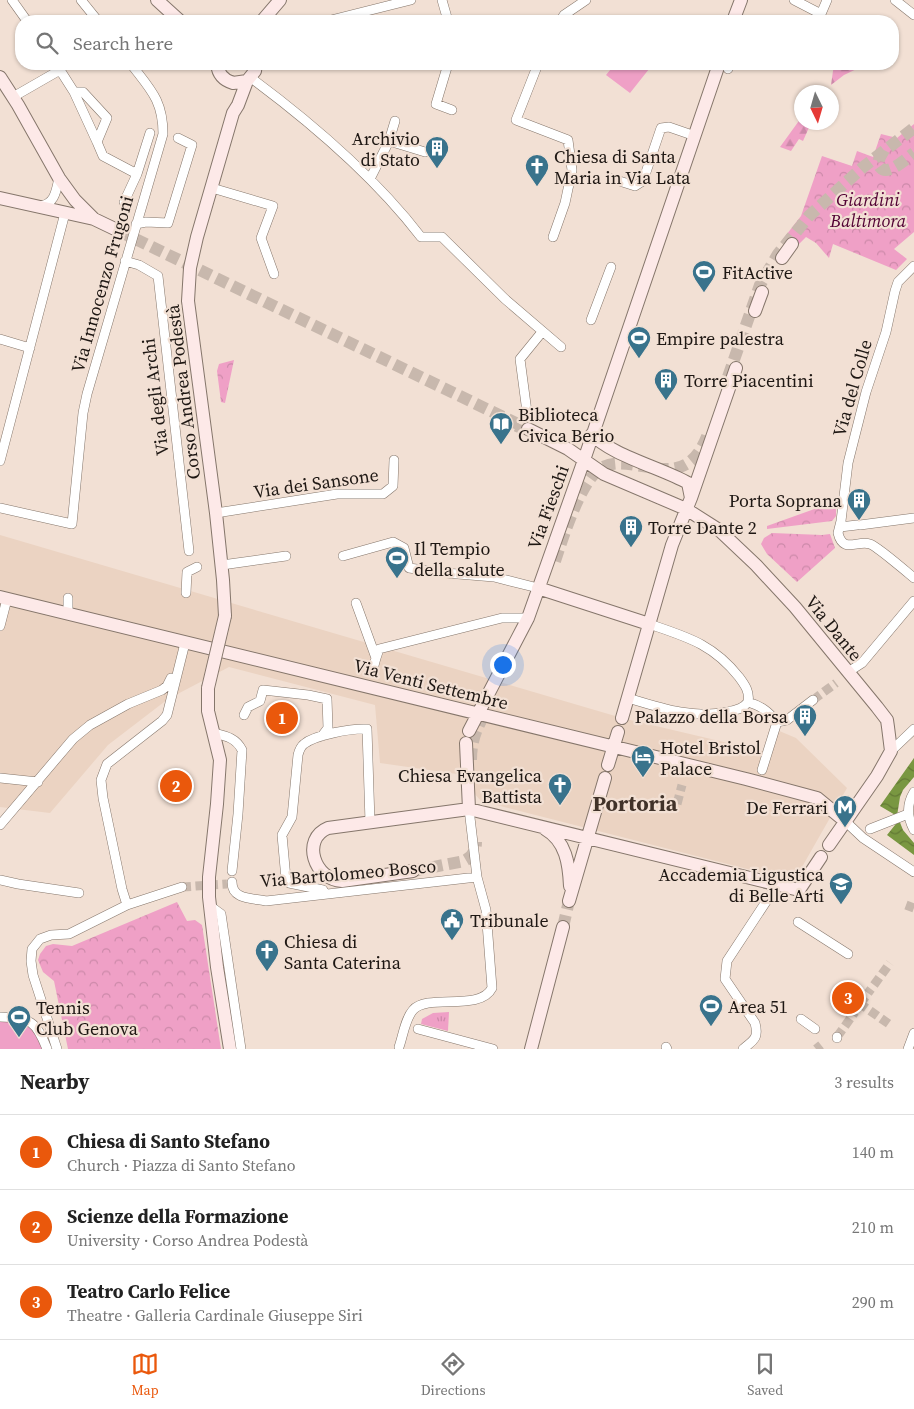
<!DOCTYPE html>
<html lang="en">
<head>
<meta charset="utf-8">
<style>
	body { margin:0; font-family:"Source Serif 4",serif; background:#f2f2f2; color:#222 }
	.compass { position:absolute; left:794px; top:85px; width:45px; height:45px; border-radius:50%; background:#fff; box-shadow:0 1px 4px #0004; rotate:175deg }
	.you { position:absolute; left:502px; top:664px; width:18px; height:18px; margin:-12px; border:4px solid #fff; border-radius:50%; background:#1a73e8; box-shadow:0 0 0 8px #1a73e833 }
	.badge { display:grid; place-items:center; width:32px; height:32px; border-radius:50%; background:#ea580c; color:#fff; font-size:16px; font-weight:700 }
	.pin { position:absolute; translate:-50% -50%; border:2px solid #fff; box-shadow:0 1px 5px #0006 }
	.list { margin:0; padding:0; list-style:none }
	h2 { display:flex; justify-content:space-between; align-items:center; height:65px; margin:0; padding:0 20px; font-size:21px }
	h2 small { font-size:16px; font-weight:400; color:#767676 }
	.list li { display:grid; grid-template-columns:32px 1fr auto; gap:15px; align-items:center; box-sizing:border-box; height:75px; padding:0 20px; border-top:1px solid #e0e0e0 }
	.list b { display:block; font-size:19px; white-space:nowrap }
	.list p { margin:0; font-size:16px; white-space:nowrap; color:#767676 }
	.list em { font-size:16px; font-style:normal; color:#767676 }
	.icon { flex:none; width:28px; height:28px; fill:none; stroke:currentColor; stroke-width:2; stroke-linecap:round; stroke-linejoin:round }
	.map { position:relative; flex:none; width:914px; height:1049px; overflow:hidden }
	.search { position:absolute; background:#fff; box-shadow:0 1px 4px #0004; left:15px; right:15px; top:15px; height:55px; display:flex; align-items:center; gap:12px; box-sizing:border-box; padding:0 18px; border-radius:20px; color:#767676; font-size:19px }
	.sheet { height:290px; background:#fff }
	nav { display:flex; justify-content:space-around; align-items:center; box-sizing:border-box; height:70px; border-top:1px solid #e0e0e0; background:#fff; font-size:14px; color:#767676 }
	nav a { display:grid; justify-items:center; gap:2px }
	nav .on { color:#ea580c }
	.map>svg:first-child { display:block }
	.built { fill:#ebd3c2 }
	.grass { fill:url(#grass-tufts) }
	.forest { fill:url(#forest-firs) }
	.park { fill:url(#park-crowns) }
	.pitch { fill:#efa0c6 }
	.water { fill:url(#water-waves) }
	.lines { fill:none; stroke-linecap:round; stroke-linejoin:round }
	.street-tunnel { stroke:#c8b8ad; stroke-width:9; stroke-dasharray:9 4.5; stroke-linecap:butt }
	.secondary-tunnel { stroke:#c8b8ad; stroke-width:12; stroke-dasharray:12 6; stroke-linecap:butt }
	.street-casing { stroke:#85766b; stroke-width:10 }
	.secondary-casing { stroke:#85766b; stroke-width:14 }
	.street { stroke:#fff; stroke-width:9 }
	.secondary { stroke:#fde9e8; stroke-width:12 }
	.secondary-bridge-casing { stroke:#85766b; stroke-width:14; stroke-linecap:butt }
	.secondary-bridge { stroke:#fde9e8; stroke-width:12 }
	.labels { text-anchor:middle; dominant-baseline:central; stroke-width:4.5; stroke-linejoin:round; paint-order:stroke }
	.poi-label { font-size:18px; fill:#1e1713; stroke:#f2e0d4; text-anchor:start }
	.park-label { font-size:18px; font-style:italic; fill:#530335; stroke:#f2e0d4 }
	.street-label { font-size:18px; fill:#1e1713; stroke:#f2e0d4 }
	.district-label { font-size:22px; font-weight:bold; fill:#403229; stroke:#f2e0d4 }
</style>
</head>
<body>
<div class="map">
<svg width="914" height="1049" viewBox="0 0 914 1049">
	<defs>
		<pattern id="grass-tufts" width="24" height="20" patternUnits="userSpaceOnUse" patternTransform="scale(1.25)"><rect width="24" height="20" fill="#efa0c6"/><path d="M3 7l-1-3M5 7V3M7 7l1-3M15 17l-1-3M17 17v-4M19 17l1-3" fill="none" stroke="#cc89a9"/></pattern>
		<pattern id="forest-firs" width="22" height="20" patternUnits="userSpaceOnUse" patternTransform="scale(1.25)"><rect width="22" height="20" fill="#efa0c6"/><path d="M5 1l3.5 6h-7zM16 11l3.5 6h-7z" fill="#cc89a9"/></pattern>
		<pattern id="park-crowns" width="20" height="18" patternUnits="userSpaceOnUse" patternTransform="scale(1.25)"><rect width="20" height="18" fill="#efa0c6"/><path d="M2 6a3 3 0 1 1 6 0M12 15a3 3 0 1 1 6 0" fill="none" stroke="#cc89a9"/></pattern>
		<pattern id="water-waves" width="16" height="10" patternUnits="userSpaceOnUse" patternTransform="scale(1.25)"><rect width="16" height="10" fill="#799741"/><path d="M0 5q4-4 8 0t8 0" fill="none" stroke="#637a35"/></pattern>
	</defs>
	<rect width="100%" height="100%" fill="#f2e0d4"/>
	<path class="built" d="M0,535L622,718L770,753L777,730L796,738L847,788L794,881L481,801L457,774L380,763L375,705L229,667L168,699L108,745L50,813L0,807Z"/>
	<path class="grass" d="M449,1012L448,1031L421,1024L422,1019L433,1013Z"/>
	<path class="forest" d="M834,64H867L844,75L831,85Z
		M801,118L802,122L811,123L803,141L799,139L791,151L780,147Z"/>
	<path class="park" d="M914,124V232L894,249L907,259L896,270L833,244L829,258L816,243L806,237L796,247L783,239L801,216L822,156L852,166L857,151L873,157L881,134L897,138Z
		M234,360L225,403L221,402L217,371L219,364Z
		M822,502L836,505V516L832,521L767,529V526L820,507Z
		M772,533L822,535L830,534L835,548L797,582L767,554L761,544L764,538Z
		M177,902L187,921L195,920L202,925L221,1049H68L54,981L43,972L38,960L40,954L46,946L53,944L72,946Z"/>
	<path class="pitch" d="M615,64H653L630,93L606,75Z
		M0,1020H13L33,1028L42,1049H0Z"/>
	<path class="water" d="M914,758V777L903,790L900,797L897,816L880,806Z
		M899,820L903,830L914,843V855L887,835Z"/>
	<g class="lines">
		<path class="street-tunnel" d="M518,433L527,412
			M813,700L836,683
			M677,804L682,785
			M182,887L227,884
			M906,905L914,908
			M874,985L890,963
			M859,1003L889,1024
			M860,1004L871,989
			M837,1037L855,1012
			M816,1049L821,1045"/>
		<path class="secondary-tunnel" d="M884,150C881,156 875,163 881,168C888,176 907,158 914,153
			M119,231L528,429
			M728,377L760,285L778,254L809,216L862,168L914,128
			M555,561C563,537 579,487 597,471C629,444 683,503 708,434
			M471,760C471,744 475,731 483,717
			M413,871L464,861C472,857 476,851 476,842
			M563,927L569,901"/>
		<g class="street-casing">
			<path id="street" d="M12,0L27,21
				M81,0L98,21
				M442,0L448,21
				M794,0L821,14L827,0
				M895,0L914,15
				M365,19V21
				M327,21L411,0
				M560,21L564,15L586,0
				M448,64L436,104L452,110
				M538,64L516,120L568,140L572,170L565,203L553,237
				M728,69L731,64
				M60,70L74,92L97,142L107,118L83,92H74
				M251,78C313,124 374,176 421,237H442L505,299L561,347
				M13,97L60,70L56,64
				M389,141L395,121
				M97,142L103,156L137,174
				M610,178L635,186L643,181L661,128L669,127L695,136
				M370,179L389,141L425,152
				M212,188L273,206L261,238L274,274
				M124,202L137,174L150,133
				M40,206C55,204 56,191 59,178
				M136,224L146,222L168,223L192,145L178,138
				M125,261L139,265L158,276L189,551
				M914,266L898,282L895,291L886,332L866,392L848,463L841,521L838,533C843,554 857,540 870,544C876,546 907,572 914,578
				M591,320L611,267
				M0,339L30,348
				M527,412L520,359L542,332
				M0,461L65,213
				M0,508L72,524L83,413L87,394L163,134C163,100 150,89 131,64
				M216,513L337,494H383L393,486L394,460
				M860,525L914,518
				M840,527L857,525
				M343,556L393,542L404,548L409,568L446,573L494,577L538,588
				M222,565L286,556
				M186,593L187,572L197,567
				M356,603L376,658L373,669
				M68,614V598
				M649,624C687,637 713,644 739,677C745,685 750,692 748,702
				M0,626L7,599
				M376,658L379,649L502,618H528
				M848,672L862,663L914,601
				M628,698C661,708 693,719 727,712C735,710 743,709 748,702
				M748,702C761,706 768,711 777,722
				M244,715L248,707L260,701L263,690L308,695L327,699L328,728L322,736
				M214,733C226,736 236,738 242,750L238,814L232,871
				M891,751L914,729
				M762,770L777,722L787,720L813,700
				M0,778L38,782
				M914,792C906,805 907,817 914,830
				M845,821L863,838L914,872
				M0,825L73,739L90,725L128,704L162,690L167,686L171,678
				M870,829L908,814
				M0,880L18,884L79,893
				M232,882C232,900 252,898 266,901L477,877
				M325,894L323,890L289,883L286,879L282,835L292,817L298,755C299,751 300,747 304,744C315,735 352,728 367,729L370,822
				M127,905L122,889L103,798L101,780L107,764L162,721L167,715L185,643
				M210,906L221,914L241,1049
				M798,922L848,954
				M0,1017C31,1018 36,1021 47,1049
				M801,1019L815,1029
				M418,1029L493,1049
				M837,1038V1037
				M399,1047C403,1036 405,1019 413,1010C428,993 480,1012 492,988L486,910L477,877L469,809
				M666,1047L667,1049
				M57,1049L33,975L31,961L32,949L40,939L51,935L69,934L127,905L182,887
				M743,1049C754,1040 759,1038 755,1023L725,979L727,961L777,885
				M908,1049L914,1033"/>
		</g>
		<g class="secondary-casing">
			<path id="secondary" d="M157,0L180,21
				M262,21L280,0
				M733,21L741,0
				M217,64C218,74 223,80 233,83L247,81L255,71L256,64
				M0,77L18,105L59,178L75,200L94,219
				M0,198L94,219L119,231
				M782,258L792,244
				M755,311L762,292
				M528,429L568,449L604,474L686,509L719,530L756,565L795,607L877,707L887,720L888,727L891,751L877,776L829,845
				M592,434C608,454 664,469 688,483L691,498
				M538,588L649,624
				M0,597L746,779L817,798L845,821
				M225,616L223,580L216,513L188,301L190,268L197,237L233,113L238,105L247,81
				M208,688V711L220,760L217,804L209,877V897L217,967L230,1049
				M622,718L672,545L691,498L736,368
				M469,731L528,618L584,460L719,64
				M466,743L469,809
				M608,765L618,732
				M545,829C566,841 569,864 570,886
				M413,871L342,881C314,880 301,839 328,828L469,809L799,890L821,857
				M569,901L605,778
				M531,1049L563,927"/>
		</g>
		<use href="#street" class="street"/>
		<use href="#secondary" class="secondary"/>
		<g class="secondary-bridge-casing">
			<path id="secondary-bridge" d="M208,688L225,616"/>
		</g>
		<use href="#secondary-bridge" class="secondary-bridge"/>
	</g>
	<defs>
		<g id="building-pin" transform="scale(1.25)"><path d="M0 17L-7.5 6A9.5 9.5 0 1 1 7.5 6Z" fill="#39738c" stroke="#f2e0d4"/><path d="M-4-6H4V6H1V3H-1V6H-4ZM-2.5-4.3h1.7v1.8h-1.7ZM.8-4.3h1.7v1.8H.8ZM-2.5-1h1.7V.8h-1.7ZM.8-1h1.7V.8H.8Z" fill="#fff"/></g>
		<g id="church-pin" transform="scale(1.25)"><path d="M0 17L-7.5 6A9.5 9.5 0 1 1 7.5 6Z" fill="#39738c" stroke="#f2e0d4"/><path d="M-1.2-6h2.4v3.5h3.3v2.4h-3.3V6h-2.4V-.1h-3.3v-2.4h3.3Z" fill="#fff"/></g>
		<g id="stadium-pin" transform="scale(1.25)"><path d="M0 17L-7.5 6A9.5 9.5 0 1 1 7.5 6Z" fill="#39738c" stroke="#f2e0d4"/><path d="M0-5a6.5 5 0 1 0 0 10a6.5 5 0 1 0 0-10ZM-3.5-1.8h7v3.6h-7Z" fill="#fff"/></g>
		<g id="library-pin" transform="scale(1.25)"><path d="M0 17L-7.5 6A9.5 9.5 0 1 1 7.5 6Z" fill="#39738c" stroke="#f2e0d4"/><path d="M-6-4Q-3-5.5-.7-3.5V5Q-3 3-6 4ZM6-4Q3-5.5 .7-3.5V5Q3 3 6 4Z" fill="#fff"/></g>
		<g id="hotel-pin" transform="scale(1.25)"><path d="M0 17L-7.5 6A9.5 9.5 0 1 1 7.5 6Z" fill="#39738c" stroke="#f2e0d4"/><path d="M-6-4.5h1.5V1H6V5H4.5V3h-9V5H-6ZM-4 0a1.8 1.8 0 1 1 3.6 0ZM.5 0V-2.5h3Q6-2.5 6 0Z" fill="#fff"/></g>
		<g id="metro-pin" transform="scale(1.25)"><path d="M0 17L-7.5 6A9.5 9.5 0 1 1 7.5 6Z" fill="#39738c" stroke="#f2e0d4"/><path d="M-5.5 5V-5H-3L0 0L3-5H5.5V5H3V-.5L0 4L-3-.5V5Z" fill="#fff"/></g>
		<g id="university-pin" transform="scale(1.25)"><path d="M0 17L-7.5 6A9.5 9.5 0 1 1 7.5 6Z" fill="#39738c" stroke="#f2e0d4"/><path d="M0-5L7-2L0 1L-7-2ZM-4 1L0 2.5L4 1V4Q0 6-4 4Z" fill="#fff"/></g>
		<g id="civic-pin" transform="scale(1.25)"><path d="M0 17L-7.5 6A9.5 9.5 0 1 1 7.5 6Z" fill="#39738c" stroke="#f2e0d4"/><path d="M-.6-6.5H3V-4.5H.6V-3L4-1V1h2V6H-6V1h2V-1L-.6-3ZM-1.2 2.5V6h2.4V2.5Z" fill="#fff"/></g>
	</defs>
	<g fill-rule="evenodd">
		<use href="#building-pin" x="437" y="148"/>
		<use href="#church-pin" x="537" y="166"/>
		<use href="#stadium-pin" x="704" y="272"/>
		<use href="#stadium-pin" x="639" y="338"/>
		<use href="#building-pin" x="666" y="380"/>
		<use href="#library-pin" x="501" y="424"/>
		<use href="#building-pin" x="859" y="500"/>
		<use href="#building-pin" x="631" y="527"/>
		<use href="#stadium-pin" x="397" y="558"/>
		<use href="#building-pin" x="805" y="716"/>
		<use href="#hotel-pin" x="643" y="757"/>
		<use href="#church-pin" x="560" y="785"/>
		<use href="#metro-pin" x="845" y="807"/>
		<use href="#university-pin" x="841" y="884"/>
		<use href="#civic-pin" x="452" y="920"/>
		<use href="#church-pin" x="267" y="951"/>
		<use href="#stadium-pin" x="711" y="1006"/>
		<use href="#stadium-pin" x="19" y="1017"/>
	</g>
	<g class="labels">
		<g class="poi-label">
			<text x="420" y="138" text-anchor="end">Archivio<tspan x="420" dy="21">di Stato</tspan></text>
			<text x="554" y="156">Chiesa di Santa<tspan x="554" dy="21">Maria in Via Lata</tspan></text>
			<text x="722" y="272">FitActive</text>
			<text x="656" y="338">Empire palestra</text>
			<text x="684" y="380">Torre Piacentini</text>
			<text x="518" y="414">Biblioteca<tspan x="518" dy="21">Civica Berio</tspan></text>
			<text x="842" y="500" text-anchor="end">Porta Soprana</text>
			<text x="648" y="527">Torre Dante 2</text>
			<text x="414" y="548">Il Tempio<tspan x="414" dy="21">della salute</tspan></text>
			<text x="788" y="716" text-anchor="end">Palazzo della Borsa</text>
			<text x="660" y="747">Hotel Bristol<tspan x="660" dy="21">Palace</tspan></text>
			<text x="542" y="775" text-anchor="end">Chiesa Evangelica<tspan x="542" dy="21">Battista</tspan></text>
			<text x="828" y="807" text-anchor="end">De Ferrari</text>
			<text x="824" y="874" text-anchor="end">Accademia Ligustica<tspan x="824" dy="21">di Belle Arti</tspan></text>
			<text x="470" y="920">Tribunale</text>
			<text x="284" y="941">Chiesa di<tspan x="284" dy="21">Santa Caterina</tspan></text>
			<text x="728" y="1006">Area 51</text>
			<text x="36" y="1007">Tennis<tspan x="36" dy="21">Club Genova</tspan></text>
		</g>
		<g class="park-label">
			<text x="868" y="199">Giardini<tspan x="868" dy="21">Baltimora</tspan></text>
		</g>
		<g class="street-label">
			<text transform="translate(102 284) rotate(-74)">Via Innocenzo Frugoni</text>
			<text transform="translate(852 388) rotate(-74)">Via del Colle</text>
			<text transform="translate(183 392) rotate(-97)">Corso Andrea Podestà</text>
			<text transform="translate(155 397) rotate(-97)">Via degli Archi</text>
			<text transform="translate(316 483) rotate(-8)">Via dei Sansone</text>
			<text transform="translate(548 507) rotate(-70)">Via Fieschi</text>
			<text transform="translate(834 628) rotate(51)">Via Dante</text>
			<text transform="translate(431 684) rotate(14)">Via Venti Settembre</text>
			<text transform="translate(348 873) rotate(-5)">Via Bartolomeo Bosco</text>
		</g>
		<g class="district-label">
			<text x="635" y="803">Portoria</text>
		</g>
	</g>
</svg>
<svg class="compass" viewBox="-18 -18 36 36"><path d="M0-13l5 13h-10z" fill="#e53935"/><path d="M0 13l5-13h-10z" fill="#767676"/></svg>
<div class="you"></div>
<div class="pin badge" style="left:282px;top:718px">1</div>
<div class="pin badge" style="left:176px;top:786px">2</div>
<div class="pin badge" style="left:848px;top:998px">3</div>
<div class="search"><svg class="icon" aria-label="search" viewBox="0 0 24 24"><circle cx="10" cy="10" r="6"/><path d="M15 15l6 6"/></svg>Search here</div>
</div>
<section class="sheet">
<h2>Nearby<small>3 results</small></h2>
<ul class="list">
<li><span class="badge">1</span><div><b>Chiesa di Santo Stefano</b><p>Church · Piazza di Santo Stefano</p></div><em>140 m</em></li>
<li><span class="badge">2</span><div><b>Scienze della Formazione</b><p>University · Corso Andrea Podestà</p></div><em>210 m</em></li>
<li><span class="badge">3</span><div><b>Teatro Carlo Felice</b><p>Theatre · Galleria Cardinale Giuseppe Siri</p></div><em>290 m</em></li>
</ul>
</section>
<nav>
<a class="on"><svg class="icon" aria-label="map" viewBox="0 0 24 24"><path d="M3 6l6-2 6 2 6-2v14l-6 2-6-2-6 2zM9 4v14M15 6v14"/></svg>Map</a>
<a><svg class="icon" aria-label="directions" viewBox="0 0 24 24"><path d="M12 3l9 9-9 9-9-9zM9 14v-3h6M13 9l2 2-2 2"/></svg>Directions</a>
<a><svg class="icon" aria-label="saved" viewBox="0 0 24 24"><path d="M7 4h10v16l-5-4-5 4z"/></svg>Saved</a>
</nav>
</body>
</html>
